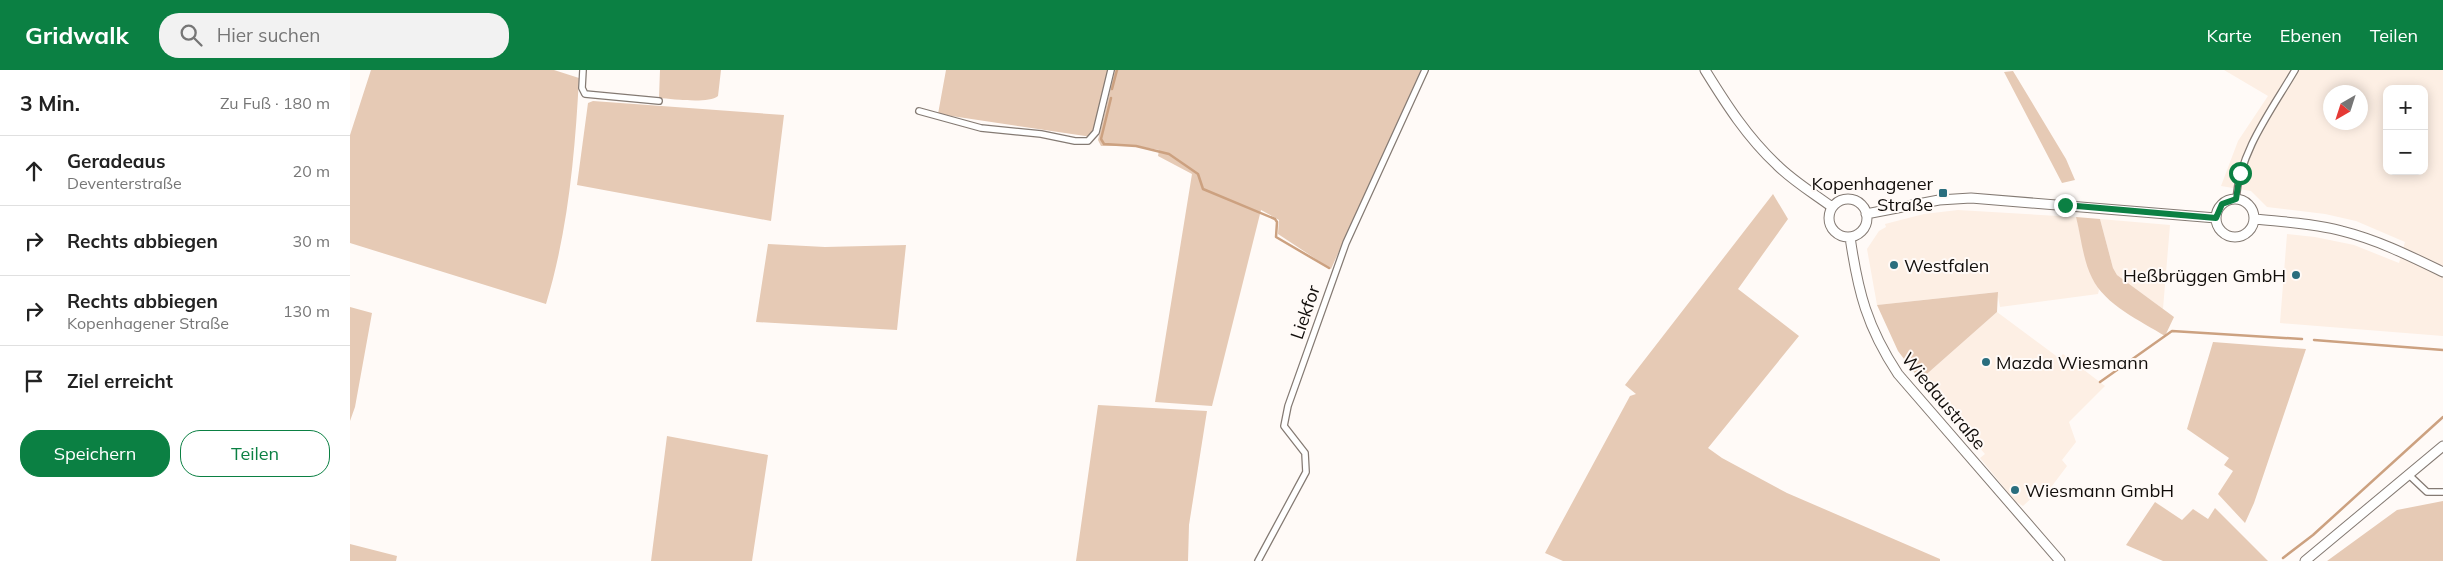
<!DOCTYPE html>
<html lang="de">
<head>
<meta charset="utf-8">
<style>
	body { margin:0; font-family:Mulish,sans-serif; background:#f2f2f2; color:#222 }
	.controls { position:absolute; right:15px; top:15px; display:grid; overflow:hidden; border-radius:10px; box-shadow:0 2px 12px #0003 }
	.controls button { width:45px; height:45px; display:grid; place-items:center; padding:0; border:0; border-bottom:1px solid #e0e0e0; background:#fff; color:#222; font:25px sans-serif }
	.compass { position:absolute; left:1973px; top:15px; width:45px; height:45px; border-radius:50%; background:#fff; box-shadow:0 2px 12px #0003; rotate:219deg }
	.stop { position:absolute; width:15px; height:15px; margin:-11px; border:4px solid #0b8043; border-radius:50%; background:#fff }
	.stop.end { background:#0b8043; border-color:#fff; box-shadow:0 1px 5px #0008 }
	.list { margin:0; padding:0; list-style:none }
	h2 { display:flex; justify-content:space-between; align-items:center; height:65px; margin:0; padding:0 20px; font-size:21px }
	h2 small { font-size:16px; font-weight:400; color:#767676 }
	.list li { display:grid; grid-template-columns:32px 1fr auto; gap:15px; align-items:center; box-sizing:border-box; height:70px; padding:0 20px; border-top:1px solid #e0e0e0 }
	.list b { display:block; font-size:19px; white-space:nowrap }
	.list p { margin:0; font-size:16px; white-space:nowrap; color:#767676 }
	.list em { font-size:16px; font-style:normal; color:#767676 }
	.actions { display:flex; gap:10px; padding:15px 20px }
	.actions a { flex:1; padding:11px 0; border:1px solid #0b8043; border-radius:20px; text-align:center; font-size:18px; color:#0b8043 }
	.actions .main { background:#0b8043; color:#fff }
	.icon { flex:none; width:28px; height:28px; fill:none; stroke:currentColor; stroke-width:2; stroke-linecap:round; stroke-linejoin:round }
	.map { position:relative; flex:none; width:2093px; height:491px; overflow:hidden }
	header { display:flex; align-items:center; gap:30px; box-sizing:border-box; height:70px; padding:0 25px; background:#0b8043; color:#fff }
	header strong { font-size:24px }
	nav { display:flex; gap:28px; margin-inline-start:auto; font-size:18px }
	.search { width:350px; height:45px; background:#f2f2f2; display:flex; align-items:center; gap:12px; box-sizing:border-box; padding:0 18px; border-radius:20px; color:#767676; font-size:19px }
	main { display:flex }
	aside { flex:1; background:#fff }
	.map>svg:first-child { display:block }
	.built { fill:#fdefe4; fill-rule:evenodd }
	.green { fill:#e6cab5 }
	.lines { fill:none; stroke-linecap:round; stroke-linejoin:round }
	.stream { stroke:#cca180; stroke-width:2.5 }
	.minor-casing { stroke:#847a73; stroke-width:8 }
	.secondary-casing { stroke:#847a73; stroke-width:11 }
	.minor { stroke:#fff; stroke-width:5.5 }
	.secondary { stroke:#fff; stroke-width:9 }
	.route { stroke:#0b8043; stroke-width:6 }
	.poi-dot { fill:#2a6e7e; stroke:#fffaf7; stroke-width:2 }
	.labels { text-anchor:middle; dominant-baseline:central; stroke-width:4; stroke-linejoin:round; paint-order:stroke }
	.poi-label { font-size:18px; fill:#120e0b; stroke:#fffaf7; text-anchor:start }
	.street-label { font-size:18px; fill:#120e0b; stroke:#fffaf7 }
</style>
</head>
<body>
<header>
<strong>Gridwalk</strong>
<div class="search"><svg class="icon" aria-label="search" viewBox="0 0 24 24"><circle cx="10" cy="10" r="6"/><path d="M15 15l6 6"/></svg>Hier suchen</div>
<nav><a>Karte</a><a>Ebenen</a><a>Teilen</a></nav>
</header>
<main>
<aside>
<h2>3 Min.<small>Zu Fuß · 180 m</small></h2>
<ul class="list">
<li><svg class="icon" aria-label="ahead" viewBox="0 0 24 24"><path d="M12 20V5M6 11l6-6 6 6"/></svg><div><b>Geradeaus</b><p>Deventerstraße</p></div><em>20 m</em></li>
<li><svg class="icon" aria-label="right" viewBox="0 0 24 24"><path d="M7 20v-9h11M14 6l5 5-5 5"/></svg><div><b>Rechts abbiegen</b></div><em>30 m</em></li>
<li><svg class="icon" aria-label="right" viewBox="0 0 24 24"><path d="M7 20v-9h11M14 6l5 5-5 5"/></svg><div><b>Rechts abbiegen</b><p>Kopenhagener Straße</p></div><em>130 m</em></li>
<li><svg class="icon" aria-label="arrive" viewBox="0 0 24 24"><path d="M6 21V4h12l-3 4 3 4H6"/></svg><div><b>Ziel erreicht</b></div></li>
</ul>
<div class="actions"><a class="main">Speichern</a><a>Teilen</a></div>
</aside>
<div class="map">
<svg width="2093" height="491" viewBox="0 0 2093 491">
	<rect width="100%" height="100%" fill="#fffaf7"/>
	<path class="built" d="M1874,0H2093V266L1930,253L1937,164L1965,167L2004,175L2049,193L2055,172L2006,151L1975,144L1917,137L1901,121L1871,116L1888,71L1918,26ZM2037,19H2074V101H2037ZM1980,22H2010V52H1980Z
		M1608,140L1726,147L1737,193L1742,208L1749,220L1748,224L1650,237L1647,222L1527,235L1517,179L1529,161L1536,157L1535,154L1574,144Z
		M1750,149L1820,155L1813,239L1767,205L1763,198Z
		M1647,242L1709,288L1713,284L1755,316L1719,352L1726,372L1712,390L1717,396L1699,420L1687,423L1673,436L1665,431L1630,388L1635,384L1570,310Z"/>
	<path class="green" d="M21,0H204L229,8C225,84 218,161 196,234L0,173V65Z
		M310,0H371L368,26C358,34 323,29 309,28Z
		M596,0H758L742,67L588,44Z
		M765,0H1071L981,199L928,164L929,150L911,140L862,336L805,332L842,104L808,86L809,80L786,76H751L748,70Z
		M1663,1L1716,89L1725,110L1712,113L1654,2Z
		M243,31L434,45L421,151L227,115L238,33Z
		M1423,124L1438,149L1388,219L1449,266L1358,378L1372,388L1437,423L1590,489V491H1213L1195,483L1280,326L1286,324L1275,315Z
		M1726,147L1750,149L1763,198L1767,205L1824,247L1815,266C1791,251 1755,235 1742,208C1733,190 1731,167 1726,147Z
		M418,174L475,177L556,175L547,260L406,252Z
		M1648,222L1647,242L1570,310L1548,281L1527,235Z
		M0,237L22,243L5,337L0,351Z
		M1863,272L1956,279L1904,433L1895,453L1868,424L1883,401L1874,395L1879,388L1837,359Z
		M748,335L857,341L839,455L838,491H726Z
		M317,366L418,385L402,491H301Z
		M2093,431V491H1977L2047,440Z
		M1805,432L1832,450L1843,439L1858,449L1865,438L1918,491H1813L1776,475Z
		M0,474L47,486L46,491H0Z"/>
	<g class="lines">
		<path class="stream" d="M762,19L767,0
			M761,28L751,69L754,74L786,76L819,84L848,104L853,119L925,149L927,152L926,167L979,198
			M1964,270L2093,280
			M1750,312L1822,261L1952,269
			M1933,488L1963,465L2093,347"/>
		<g class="minor-casing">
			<path id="minor" d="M233,0L232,18L235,24L309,31
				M569,41L631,58L691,64L725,71H738L746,62L761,0
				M1886,129C1890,81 1921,41 1945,0
				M2059,405L2077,422H2093
				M908,491L956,402L955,383L934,356L938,336L996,173L1075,0"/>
		</g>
		<g class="secondary-casing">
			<path id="secondary" d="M1355,0C1376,34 1397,67 1427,95C1443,111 1463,123 1482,137
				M1479 148a19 19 0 1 1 38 0a19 19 0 1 1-38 0Z
				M1866 148a19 19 0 1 1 38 0a19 19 0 1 1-38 0Z
				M1516,144L1589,130L1621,128L1866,148
				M1904,149C1933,152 1963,153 1992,161C2028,170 2060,186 2093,202
				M1500,167C1508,222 1517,257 1548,304L1710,491
				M1955,491L2093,376"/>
		</g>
		<use href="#minor" class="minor"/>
		<use href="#secondary" class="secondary"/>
	</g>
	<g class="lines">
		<path class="route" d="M1715,135L1866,148L1872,134L1886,129L1890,103"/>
	</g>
	<g class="poi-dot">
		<rect x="1588" y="118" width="10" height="10" rx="2.5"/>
		<circle cx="1544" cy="195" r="5"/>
		<circle cx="1946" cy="205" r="5"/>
		<circle cx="1636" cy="292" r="5"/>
		<circle cx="1665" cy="420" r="5"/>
	</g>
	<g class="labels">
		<g class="poi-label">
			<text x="1583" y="113" text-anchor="end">Kopenhagener<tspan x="1583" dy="21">Straße</tspan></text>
			<text x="1554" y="195">Westfalen</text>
			<text x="1936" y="205" text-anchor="end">Heßbrüggen GmbH</text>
			<text x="1646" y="292">Mazda Wiesmann</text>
			<text x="1675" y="420">Wiesmann GmbH</text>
		</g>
		<g class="street-label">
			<text transform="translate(955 242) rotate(-71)">Liekfor</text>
			<text transform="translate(1594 331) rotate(50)">Wiedaustraße</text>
		</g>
	</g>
</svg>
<div class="controls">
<button>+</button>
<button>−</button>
</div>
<svg class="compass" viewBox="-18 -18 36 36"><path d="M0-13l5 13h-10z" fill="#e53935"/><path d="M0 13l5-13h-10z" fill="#767676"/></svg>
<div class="stop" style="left:1890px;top:103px"></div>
<div class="stop end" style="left:1715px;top:135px"></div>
</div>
</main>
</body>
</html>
